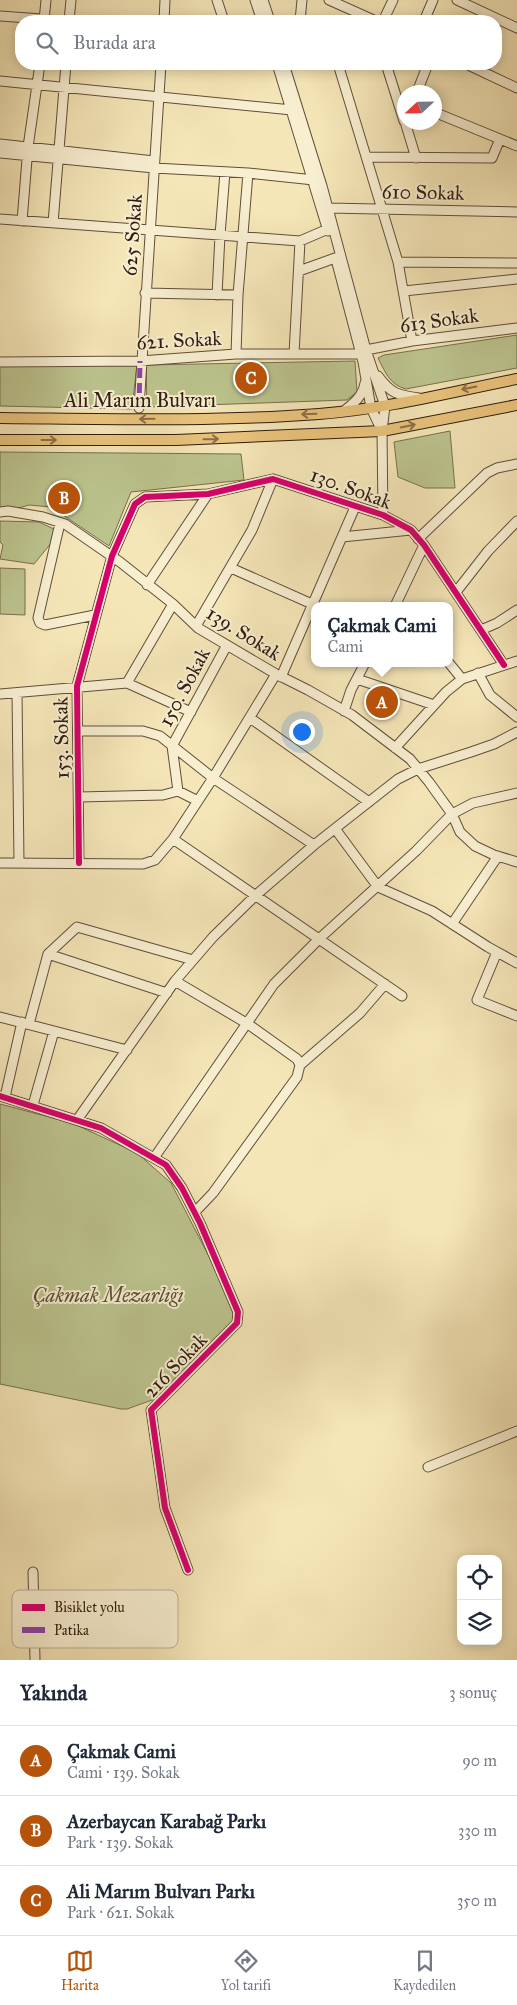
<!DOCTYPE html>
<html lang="tr">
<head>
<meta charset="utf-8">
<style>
	body { margin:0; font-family:"IM FELL Great Primer",serif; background:#f2f2f3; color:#1f2937 }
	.controls { position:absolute; right:15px; bottom:15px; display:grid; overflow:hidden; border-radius:10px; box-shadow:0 2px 12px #0003 }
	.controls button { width:45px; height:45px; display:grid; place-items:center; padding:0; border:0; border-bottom:1px solid #e0e1e3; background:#fff; color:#1f2937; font:25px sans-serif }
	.compass { position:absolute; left:397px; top:85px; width:45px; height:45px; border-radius:50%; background:#fff; box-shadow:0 2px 12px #0003; rotate:248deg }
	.you { position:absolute; left:301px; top:731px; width:18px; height:18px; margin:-12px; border:4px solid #fff; border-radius:50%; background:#1a73e8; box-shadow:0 0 0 8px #1a73e833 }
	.badge { display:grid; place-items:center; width:32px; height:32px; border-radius:50%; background:#b45309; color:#fff; font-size:16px; font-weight:700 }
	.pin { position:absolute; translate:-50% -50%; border:2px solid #fff; box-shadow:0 1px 5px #0006 }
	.popup { position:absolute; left:311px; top:602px; width:142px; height:65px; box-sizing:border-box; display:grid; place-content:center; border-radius:10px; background:#fff; filter:drop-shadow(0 1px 4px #0005); font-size:16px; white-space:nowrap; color:#747a83 }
	.popup b { font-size:19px; color:#1f2937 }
	.popup::after { content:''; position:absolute; left:50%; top:100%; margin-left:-10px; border:10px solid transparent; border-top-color:#fff }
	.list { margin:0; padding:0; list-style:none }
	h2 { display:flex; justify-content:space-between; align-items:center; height:65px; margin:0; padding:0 20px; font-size:21px }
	h2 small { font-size:16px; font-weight:400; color:#747a83 }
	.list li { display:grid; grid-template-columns:32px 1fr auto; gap:15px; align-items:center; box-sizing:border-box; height:70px; padding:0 20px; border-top:1px solid #e0e1e3 }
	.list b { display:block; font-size:19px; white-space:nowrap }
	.list p { margin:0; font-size:16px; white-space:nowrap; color:#747a83 }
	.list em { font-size:16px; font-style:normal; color:#747a83 }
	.icon { flex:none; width:28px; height:28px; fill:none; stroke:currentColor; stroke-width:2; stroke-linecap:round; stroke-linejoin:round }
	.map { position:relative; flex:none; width:517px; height:1660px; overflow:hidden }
	.search { position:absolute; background:#fff; box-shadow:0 2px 12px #0003; left:15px; right:15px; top:15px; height:55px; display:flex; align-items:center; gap:12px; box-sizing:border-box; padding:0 18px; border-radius:20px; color:#747a83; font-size:19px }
	.sheet { height:275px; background:#fff }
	nav { display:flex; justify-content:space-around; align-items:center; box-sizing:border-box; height:70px; border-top:1px solid #e0e1e3; background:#fff; font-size:14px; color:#747a83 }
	nav a { display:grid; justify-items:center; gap:2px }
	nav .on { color:#b45309 }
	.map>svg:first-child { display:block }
	.green { fill:#bcc48e; stroke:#75704f }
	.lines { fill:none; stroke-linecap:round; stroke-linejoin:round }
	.minor-casing { stroke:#604e3a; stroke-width:11 }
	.major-casing { stroke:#2e1b10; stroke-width:12 }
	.minor { stroke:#f8efd1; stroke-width:9 }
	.major { stroke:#eac37c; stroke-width:10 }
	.quiet { stroke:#8e44ad; stroke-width:5; stroke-dasharray:10 5; stroke-linecap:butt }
	.cycleway-casing { stroke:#f8efd1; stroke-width:9 }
	.cycleway { stroke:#d6006c; stroke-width:6 }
	.oneway { stroke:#8c6f46 }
	.labels { text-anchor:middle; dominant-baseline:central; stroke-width:4; stroke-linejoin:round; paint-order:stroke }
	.street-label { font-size:20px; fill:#2e1b10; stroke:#f8efd1 }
	.park-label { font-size:20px; font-style:italic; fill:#594e36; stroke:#f8efd1 }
	.key { fill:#f8efd1; stroke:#bbaf97; stroke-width:1 }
	.key-label { font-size:14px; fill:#2e1b10 }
</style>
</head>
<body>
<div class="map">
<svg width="517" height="1660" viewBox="0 0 517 1660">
	<rect width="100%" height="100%" fill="#f5e6b8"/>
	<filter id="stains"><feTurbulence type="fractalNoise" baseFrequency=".004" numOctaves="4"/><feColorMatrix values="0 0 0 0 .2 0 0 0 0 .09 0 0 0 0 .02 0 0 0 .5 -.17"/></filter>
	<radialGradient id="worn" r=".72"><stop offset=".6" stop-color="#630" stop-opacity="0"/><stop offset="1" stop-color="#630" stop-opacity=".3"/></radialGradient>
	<path class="green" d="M517,335V368L406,389C390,385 385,372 378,358L384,355Z
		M355,361L357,392L347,400L147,407L146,365Z
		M137,364L132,409L0,406V366Z
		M450,431L455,488H425L398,477L394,442Z
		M0,452L241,454L244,480L131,492L109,546L51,507L29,505L8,511H0Z
		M0,521L39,522L56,530L52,542L34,564L0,559L3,545L0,542Z
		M0,568L25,569V615L0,614Z
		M0,1104L72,1123L137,1153L171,1183L233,1303V1322L155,1399L127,1409H121L0,1384Z"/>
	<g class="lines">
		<g class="minor-casing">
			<path id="minor" d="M217,0L224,21
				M255,0L262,21
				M263,0L270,21
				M329,0L376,21
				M457,0L517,28
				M0,16L70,21
				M44,21L46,0
				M69,21L71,0
				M164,21L165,0
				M300,21L302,0
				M383,21L393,0
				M424,21L433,0
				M277,64L328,231
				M284,64L322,186L366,350L385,406L382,431L383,515
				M338,64L398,262L412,341
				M386,64L404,121
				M466,64L517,88
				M0,81L292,110
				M417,92L428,64
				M434,112L517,146
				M405,122L416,158
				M0,144L154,161
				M0,153L154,168L248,173L314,180
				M367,157L492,158L500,139
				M328,208L517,212
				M0,219L300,241L328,229
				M22,221L28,147L40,64
				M53,223L66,64
				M398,262L517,263
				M337,263L363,362L371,408L382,431
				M299,271L335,258
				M404,291L517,279
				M145,293L238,295
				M217,295L220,235L225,172
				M366,350L412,341L517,328
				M236,354L238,295L248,173
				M294,354L300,241
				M0,362L140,361L236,354H361
				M378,376C391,394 398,395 419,398
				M139,408L161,64
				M344,411C354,403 363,396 365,383
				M0,512L8,511L43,517L65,524L120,562L173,604L198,628L276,674L308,690L352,715L410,759L429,782L452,814L460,832L475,846L494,855L517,862
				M60,523L38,618L40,623L45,625L95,615
				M342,537L411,530
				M418,539L487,473L497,468L517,464
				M231,568L312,604
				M147,585L208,494
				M456,592L488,551L517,521
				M395,606L424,545
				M196,626L252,530L273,479
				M481,630L497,623L517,610
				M449,663L462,679
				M478,673L490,695L517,717
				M281,677L355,507
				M357,679L434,705
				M127,683L173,604
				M17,693L19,863
				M0,694L127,683L191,712
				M344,711L351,690L365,663
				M250,718L369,802
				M78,731H143L160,736L213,778L314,845
				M172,746L227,645
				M172,746L178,791
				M395,748L446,692L462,679L517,661
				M79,797L163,795L178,791L198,801
				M336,830L378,887L432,911L488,947L517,963
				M173,839L402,996
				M0,863L143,864L155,860L173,839L213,778L276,674
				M79,863L77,686L112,556L135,504L145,497L208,494L273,479L383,515L411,530L424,545L504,665
				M452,924L498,856
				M497,952L477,1000L517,1016
				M48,954L167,993
				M175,981L248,1024L297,1059L300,1065L297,1077L213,1193L195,1212
				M0,1017L127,1050
				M29,1024L48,954L77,927L193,960
				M300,1065L360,1013L385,984
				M0,1096L101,1128L166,1165L182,1188L200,1223L238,1312L237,1323L151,1410L165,1508L188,1570
				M5,1097L22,1022
				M33,1105L54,1031
				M77,1120L175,981L213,937L256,895L314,845L398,779L418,769L471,752L494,744L517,732
				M154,1158L274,984L320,938L416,851L452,814L473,803L517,793
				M428,1467L517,1431
				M33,1572L35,1660"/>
		</g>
		<g class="major-casing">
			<path id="major" d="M0,418C106,419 213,422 319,414C386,409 451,392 517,379
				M0,440H176L382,431L517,405"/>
		</g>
		<use href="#minor" class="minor"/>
		<use href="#major" class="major"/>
		<path class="quiet" d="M139,408L140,361"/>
		<g class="cycleway-casing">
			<path id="cycleway" d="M79,863L77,686L112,556L135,504L145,497L208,494L273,479L383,515L411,530L424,545L504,665
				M0,1096L101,1128L166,1165L182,1188L200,1223L238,1312L237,1323L151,1410L165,1508L188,1570"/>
		</g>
		<use href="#cycleway" class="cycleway"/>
	</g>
	<defs><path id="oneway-shaft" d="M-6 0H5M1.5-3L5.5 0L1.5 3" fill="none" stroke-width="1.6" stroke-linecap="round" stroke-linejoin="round" transform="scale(1.25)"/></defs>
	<g class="oneway">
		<use href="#oneway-shaft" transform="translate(469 388) rotate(169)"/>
		<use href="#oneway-shaft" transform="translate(309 414) rotate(178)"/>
		<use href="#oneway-shaft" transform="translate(147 419) rotate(179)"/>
		<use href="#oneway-shaft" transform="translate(408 426) rotate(-11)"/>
		<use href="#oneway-shaft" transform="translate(211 439) rotate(-1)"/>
		<use href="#oneway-shaft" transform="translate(49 440)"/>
	</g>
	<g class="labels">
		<g class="street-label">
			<text transform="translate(423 192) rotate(1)">610 Sokak</text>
			<text transform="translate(132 235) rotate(-86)">625 Sokak</text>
			<text transform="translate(439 320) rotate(-8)">613 Sokak</text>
			<text transform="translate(179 340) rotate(-3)">621. Sokak</text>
			<text x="140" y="400">Ali Marım Bulvarı</text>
			<text transform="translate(351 488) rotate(20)">130. Sokak</text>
			<text transform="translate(244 633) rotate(32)">139. Sokak</text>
			<text transform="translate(184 687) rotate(-62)">150. Sokak</text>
			<text transform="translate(61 738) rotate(-91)">153. Sokak</text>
			<text transform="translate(175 1365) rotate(-46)">216 Sokak</text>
		</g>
		<g class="park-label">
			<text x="108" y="1295">Çakmak Mezarlığı</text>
		</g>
	</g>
	<rect x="12" y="1590" width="166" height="58" rx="8" class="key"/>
	<rect x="22" y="1604" width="23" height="7" fill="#d6006c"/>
	<rect x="22" y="1627" width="23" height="6" fill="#8e44ad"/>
	<g class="key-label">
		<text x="54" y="1612">Bisiklet yolu</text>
		<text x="54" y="1635">Patika</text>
	</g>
	<rect width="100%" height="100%" filter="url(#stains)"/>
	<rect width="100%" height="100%" fill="url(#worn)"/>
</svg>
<div class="controls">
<button><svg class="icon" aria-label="locate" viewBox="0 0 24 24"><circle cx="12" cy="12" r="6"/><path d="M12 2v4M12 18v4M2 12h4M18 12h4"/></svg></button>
<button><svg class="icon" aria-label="layers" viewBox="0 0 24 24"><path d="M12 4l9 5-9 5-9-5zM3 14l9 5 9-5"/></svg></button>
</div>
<svg class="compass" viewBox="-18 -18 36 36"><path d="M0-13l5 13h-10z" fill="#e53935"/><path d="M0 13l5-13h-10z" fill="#747a83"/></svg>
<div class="you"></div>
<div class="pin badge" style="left:382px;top:702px">A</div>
<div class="popup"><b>Çakmak Cami</b>Cami</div>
<div class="pin badge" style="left:64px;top:498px">B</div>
<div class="pin badge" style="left:251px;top:378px">C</div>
<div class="search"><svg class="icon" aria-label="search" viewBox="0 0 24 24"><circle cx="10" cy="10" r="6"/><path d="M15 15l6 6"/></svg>Burada ara</div>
</div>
<section class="sheet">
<h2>Yakında<small>3 sonuç</small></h2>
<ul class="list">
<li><span class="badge">A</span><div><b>Çakmak Cami</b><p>Cami · 139. Sokak</p></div><em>90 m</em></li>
<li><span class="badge">B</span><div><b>Azerbaycan Karabağ Parkı</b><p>Park · 139. Sokak</p></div><em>330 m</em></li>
<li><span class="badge">C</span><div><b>Ali Marım Bulvarı Parkı</b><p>Park · 621. Sokak</p></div><em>350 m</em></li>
</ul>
</section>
<nav>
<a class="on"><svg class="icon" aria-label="map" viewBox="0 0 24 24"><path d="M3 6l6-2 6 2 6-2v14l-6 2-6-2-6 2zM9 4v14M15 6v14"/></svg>Harita</a>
<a><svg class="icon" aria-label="directions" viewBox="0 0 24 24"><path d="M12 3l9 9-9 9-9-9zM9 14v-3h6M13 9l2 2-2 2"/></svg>Yol tarifi</a>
<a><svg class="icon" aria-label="saved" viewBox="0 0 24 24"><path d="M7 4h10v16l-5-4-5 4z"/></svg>Kaydedilen</a>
</nav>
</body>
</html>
